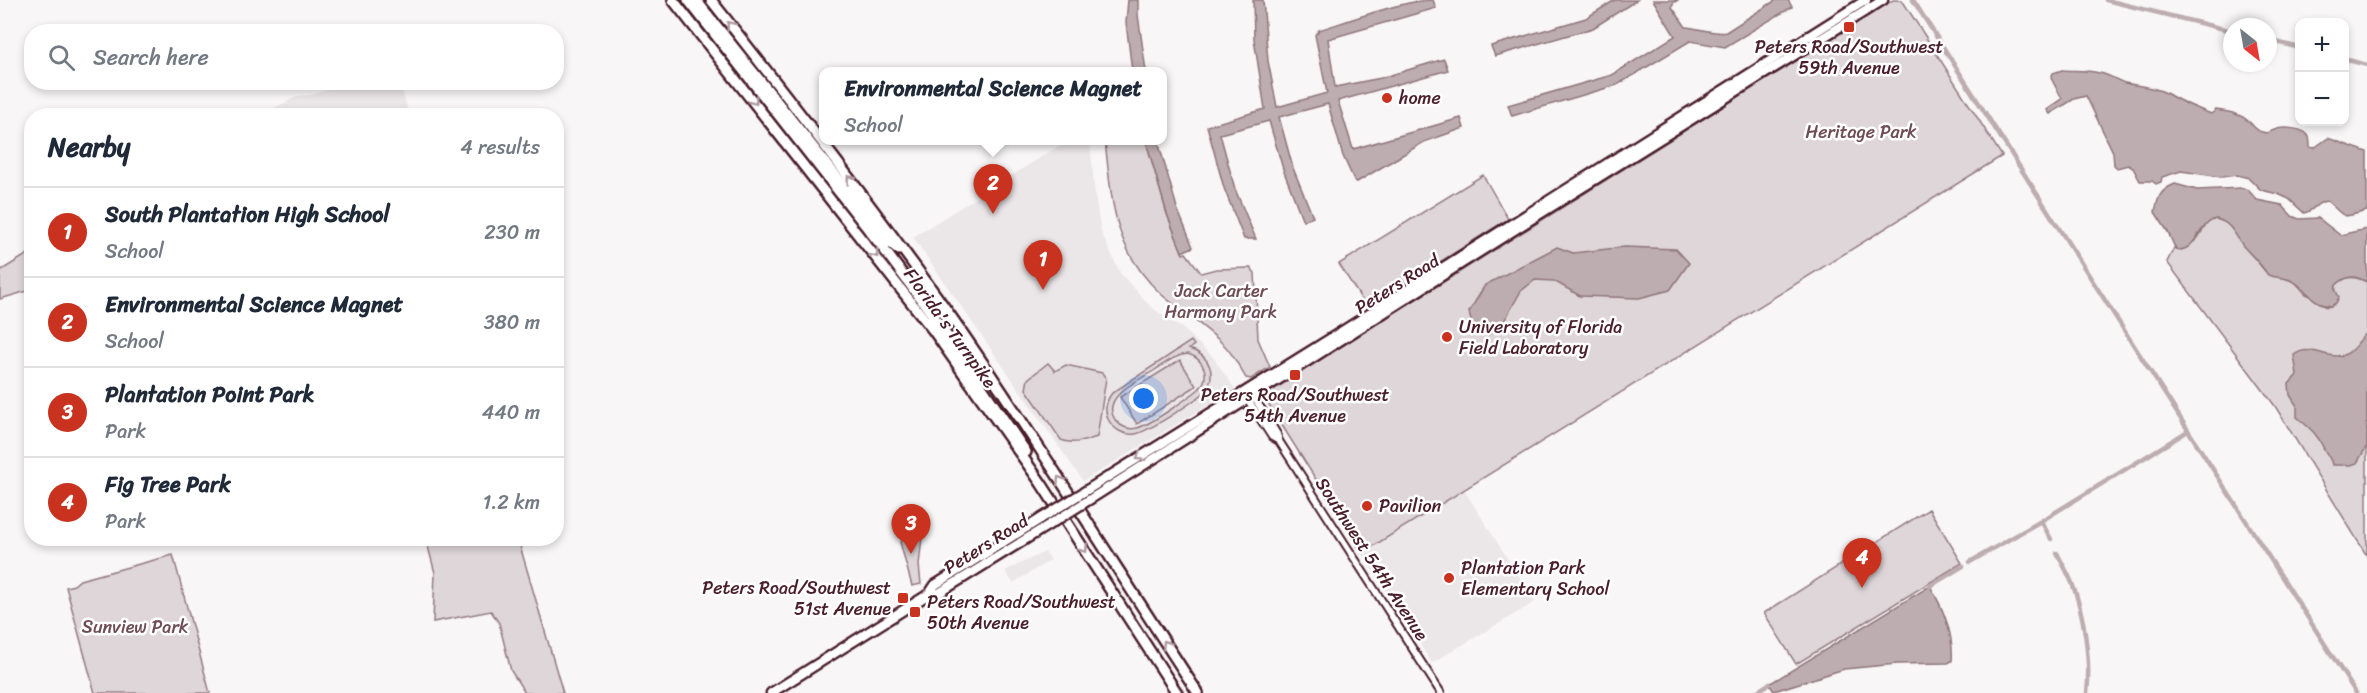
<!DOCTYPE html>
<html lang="en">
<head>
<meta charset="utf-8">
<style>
	body { margin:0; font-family:Sriracha,sans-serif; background:#f6f6f7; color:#1f2937 }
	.controls { position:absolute; right:18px; top:18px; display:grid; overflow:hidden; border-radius:12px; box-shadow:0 3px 9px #0003 }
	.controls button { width:54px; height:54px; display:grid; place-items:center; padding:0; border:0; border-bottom:2px solid #e0e1e3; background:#fff; color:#1f2937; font:30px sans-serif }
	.compass { position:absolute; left:2223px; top:18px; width:54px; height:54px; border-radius:50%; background:#fff; box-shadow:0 3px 9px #0003; rotate:149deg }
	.you { position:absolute; left:1144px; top:399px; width:21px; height:21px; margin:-15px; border:4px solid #fff; border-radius:50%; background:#1a73e8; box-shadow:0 0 0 9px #1a73e833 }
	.badge { display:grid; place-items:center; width:39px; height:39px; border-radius:50%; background:#c8321e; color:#fff; font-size:20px; font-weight:700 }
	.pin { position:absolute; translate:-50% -50px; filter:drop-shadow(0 2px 3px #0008) }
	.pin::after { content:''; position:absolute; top:32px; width:21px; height:18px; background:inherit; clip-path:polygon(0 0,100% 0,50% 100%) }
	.popup { position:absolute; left:819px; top:67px; width:348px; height:78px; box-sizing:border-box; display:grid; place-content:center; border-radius:12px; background:#fff; filter:drop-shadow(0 2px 4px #0005); font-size:20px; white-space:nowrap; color:#747a83 }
	.popup b { font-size:22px; color:#1f2937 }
	.popup::after { content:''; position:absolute; left:50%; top:100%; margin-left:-12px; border:12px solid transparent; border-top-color:#fff }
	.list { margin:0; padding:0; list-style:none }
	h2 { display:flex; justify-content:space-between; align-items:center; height:78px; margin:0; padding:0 24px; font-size:26px }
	h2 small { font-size:20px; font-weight:400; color:#747a83 }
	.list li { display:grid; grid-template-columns:39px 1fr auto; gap:18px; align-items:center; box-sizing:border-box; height:90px; padding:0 24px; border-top:2px solid #e0e1e3 }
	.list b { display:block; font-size:22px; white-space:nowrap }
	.list p { margin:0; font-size:20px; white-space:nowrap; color:#747a83 }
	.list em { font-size:20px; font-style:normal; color:#747a83 }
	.icon { flex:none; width:33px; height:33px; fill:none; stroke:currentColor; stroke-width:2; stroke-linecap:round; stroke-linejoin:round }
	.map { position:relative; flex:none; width:2367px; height:693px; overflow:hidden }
	.search { position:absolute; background:#fff; box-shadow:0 3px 9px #0003; left:24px; top:24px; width:540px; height:66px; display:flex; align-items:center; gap:15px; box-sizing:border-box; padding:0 21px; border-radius:24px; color:#747a83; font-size:22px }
	.panel { position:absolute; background:#fff; box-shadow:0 3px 9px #0003; left:24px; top:108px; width:540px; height:438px; border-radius:24px }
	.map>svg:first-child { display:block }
	.built { fill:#ebe6e8 }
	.green { fill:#ded6d9; stroke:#947a82; stroke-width:1.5; fill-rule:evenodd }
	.water { fill:#bdadb0; stroke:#8f747b; stroke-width:1.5 }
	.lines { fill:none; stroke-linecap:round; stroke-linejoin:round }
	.canal { stroke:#bdadb0; stroke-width:4.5 }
	.minor-casing { stroke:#4a1f2b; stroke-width:10 }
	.major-casing { stroke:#4a1f2b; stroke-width:13 }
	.highway-casing { stroke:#4a1f2b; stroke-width:14 }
	.minor { stroke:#fff; stroke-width:6 }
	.major { stroke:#fff; stroke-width:8 }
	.highway { stroke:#fff; stroke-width:9 }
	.major-bridge-casing { stroke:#4a1f2b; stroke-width:13; stroke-linecap:butt }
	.major-bridge { stroke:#fff; stroke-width:8 }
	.oneway { stroke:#ae9aa0 }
	.poi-dot { fill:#c8321e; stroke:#fff; stroke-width:2 }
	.labels { text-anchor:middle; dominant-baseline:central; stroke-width:5; stroke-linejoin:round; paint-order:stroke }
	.poi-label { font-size:18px; fill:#4a1f2b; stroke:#fff; text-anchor:start }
	.park-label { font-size:18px; fill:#6f4d56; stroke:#fff }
	.street-label { font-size:18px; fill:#4a1f2b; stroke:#fff }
</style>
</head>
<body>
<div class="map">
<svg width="2367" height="693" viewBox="0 0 2367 693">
	<rect width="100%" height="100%" fill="#f8f6f7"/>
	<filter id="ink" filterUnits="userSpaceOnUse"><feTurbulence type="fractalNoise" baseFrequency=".0167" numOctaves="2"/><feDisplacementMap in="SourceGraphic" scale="12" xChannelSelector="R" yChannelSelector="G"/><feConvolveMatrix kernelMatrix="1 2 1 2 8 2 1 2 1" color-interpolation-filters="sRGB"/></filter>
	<g filter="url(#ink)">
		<path class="built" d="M352,82L400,83L409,115L259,116L298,96L311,95Z
			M1067,141H1090L1095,196L1101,232L1120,273L1151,307L1183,329L1212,356L1235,389L1083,481L913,237Z
			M1464,490L1535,602L1432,663L1362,553Z
			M1045,552L1051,560L1013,583L1005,571Z"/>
		<path class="green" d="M1893,0H1902L2002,156L1362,553L1263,395Z
			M1105,141H1146L1167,214L1183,254L1186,253L1201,273L1216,269L1251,268L1255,273L1258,339L1270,367L1251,379L1246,378C1239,367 1233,353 1223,344C1205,326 1182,312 1162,295C1113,250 1112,202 1105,141Z
			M1483,175L1508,219L1367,308L1339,264Z
			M2216,219L2227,223L2265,271L2295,282L2306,294L2314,297L2323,305L2327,307L2334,305L2336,285C2347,275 2354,276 2367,282V556L2275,406L2167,262L2174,248L2176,250C2182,247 2190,245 2195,241C2204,233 2202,222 2216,219Z
			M31,252V290L0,299V271Z
			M1191,341L1194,345L1189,349C1210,355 1218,375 1204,393C1193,402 1148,432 1135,434C1124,436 1113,429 1108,419C1104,410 1106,401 1112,393ZM1188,354C1204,359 1211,376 1199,389C1188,398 1150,425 1137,428C1129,430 1121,427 1116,421C1098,397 1140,380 1155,370C1166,363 1175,355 1188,354Z
			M1180,360L1196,386L1137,424L1120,397Z
			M1048,363L1055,371L1066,365L1102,373L1106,378L1097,437C1085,441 1073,445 1061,440L1026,389L1028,379Z
			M1929,509L1962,563L1796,664L1764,613Z
			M923,528L919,565L921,584L912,586L900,542Z
			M426,539H518L563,693H525L511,671L499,623L491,611L433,622L435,573Z
			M173,555L210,693H95L66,587L74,585L80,580Z"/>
		<path class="water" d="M1128,0H1138V15L1146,71H1132L1126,22Z
			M1253,0H1263L1268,61L1277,107L1327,93L1315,35L1319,30C1348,21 1404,0 1433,0L1436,8L1328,39L1335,87L1381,78L1444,59L1448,70L1338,101L1353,149L1461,118L1464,128L1424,142L1357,182L1354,180L1343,156L1328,104L1279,117L1293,168L1313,217L1303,221L1283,169L1269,121L1220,134L1235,189L1256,239H1244L1224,188L1207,126L1265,109L1254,39Z
			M1615,0H1637L1593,28L1495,56L1491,46L1586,18Z
			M1653,0H1678L1673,3L1672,7L1686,27C1697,28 1718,35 1726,32L1776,0H1788L1792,7L1725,47L1690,41L1617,85L1512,116L1508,105L1612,75L1675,36Z
			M2062,70C2074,71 2087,70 2099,73C2108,74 2116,80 2125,83C2137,86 2155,87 2166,93C2180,102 2196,108 2211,114L2216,110C2228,112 2238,113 2247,120C2253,124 2254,130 2262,132C2268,134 2269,132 2274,130C2282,126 2306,128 2309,137C2310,140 2310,144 2310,147L2314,148L2328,138L2367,152V211C2337,218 2349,219 2327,201C2316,202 2314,211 2304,213L2289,199L2278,194L2261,190L2249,178L2237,175L2221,177L2181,171L2162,177L2161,182L2156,184L2152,181H2140L2133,168L2128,165L2117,168L2114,165L2113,152L2086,96L2074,99L2050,114L2047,110L2062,99L2051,78L2053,73Z
			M1146,141H1158L1177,208L1193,247L1182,252L1167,214Z
			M2175,184L2197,190L2242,188L2248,190L2257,200L2282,205L2292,216L2299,219L2318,218L2340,235L2367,229V282C2354,275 2347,275 2336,285L2335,289L2339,297L2336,303L2331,306C2316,306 2306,290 2296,283C2286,276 2278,279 2268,275C2260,263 2252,256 2243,246C2235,235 2231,222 2216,219C2198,223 2197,252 2176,250L2168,232L2155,212C2158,197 2160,190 2175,184Z
			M1557,247L1573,253L1625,247L1676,249L1689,263L1670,290L1639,298L1580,296L1554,281L1535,280L1521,291L1499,330L1487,335L1472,326L1469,312L1485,285Z
			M2367,333V446L2357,463L2351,465H2332C2331,458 2326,454 2323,447C2316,432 2309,428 2297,417V406L2290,395L2289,384L2297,375L2294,355C2311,342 2328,362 2346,354C2355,350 2359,339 2367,333Z
			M1930,586C1943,608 1954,635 1952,661L1948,663L1897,664L1844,669L1774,691L1769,684Z"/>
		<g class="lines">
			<path class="canal" d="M1913,0L2356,693
				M2106,0L2232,31
				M2268,40L2300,48
				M2344,59L2367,65
				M2041,521L2051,539
				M2057,553C2062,563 2068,573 2072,583C2084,613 2091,661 2087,693
				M1970,562L2041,521L2188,431
				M1930,586L1963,566
				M1755,693L1769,684"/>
			<g class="minor-casing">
				<path id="minor" d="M1252,394L1277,434L1279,441L1441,693
					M1246,397L1272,437L1279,441"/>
			</g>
			<g class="major-casing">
				<path id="major" d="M1087,490L1336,335L1866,0
					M1092,498L1530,220L1883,0
					M929,594L939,593L1047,526
					M771,693L929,594L935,585L1042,518"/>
			</g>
			<g class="highway-casing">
				<path id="highway" d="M673,0L933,330L1041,483L1177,693
					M688,0L883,248L932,314L1026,452
					M696,0L888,241L899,250
					M711,0C793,104 875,209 952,318C1037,440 1116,568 1198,693"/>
			</g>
			<use href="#minor" class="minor"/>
			<use href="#major" class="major"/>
			<use href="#highway" class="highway"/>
			<g class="major-bridge-casing">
				<path id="major-bridge" d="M1042,518L1087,490
					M1047,526L1092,498"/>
			</g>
			<use href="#major-bridge" class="major-bridge"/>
		</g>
		<defs><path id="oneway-chevron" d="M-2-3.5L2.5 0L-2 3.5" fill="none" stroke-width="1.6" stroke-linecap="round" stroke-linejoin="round" transform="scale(1.5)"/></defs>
		<g class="oneway">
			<use href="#oneway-chevron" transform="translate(730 25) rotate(-128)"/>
			<use href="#oneway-chevron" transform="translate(754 101) rotate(52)"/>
			<use href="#oneway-chevron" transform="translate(850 179) rotate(-127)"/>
			<use href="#oneway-chevron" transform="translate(875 254) rotate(52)"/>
			<use href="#oneway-chevron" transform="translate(1140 457) rotate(148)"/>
			<use href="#oneway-chevron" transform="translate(1060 480) rotate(-123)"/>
			<use href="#oneway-chevron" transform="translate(1084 549) rotate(57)"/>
			<use href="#oneway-chevron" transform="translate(1166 644) rotate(-123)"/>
		</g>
	</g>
	<g class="poi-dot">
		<rect x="1843" y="21" width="12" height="12" rx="3"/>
		<circle cx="1387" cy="98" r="6"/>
		<circle cx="1447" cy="337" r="6"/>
		<rect x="1289" y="369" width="12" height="12" rx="3"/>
		<circle cx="1367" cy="506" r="6"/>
		<circle cx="1449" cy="578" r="6"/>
		<rect x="897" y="592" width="12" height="12" rx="3"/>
		<rect x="909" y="606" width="12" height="12" rx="3"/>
	</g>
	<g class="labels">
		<g class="poi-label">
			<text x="1849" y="47" text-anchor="middle">Peters Road/Southwest<tspan x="1849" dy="21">59th Avenue</tspan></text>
			<text x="1399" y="98">home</text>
			<text x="1459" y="327">University of Florida<tspan x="1459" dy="21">Field Laboratory</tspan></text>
			<text x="1295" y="395" text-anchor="middle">Peters Road/Southwest<tspan x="1295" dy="21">54th Avenue</tspan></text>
			<text x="1379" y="506">Pavilion</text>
			<text x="1461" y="568">Plantation Park<tspan x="1461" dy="21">Elementary School</tspan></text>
			<text x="891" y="588" text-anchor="end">Peters Road/Southwest<tspan x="891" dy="21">51st Avenue</tspan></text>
			<text x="927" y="602">Peters Road/Southwest<tspan x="927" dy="21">50th Avenue</tspan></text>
		</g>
		<g class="park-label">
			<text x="1861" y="132">Heritage Park</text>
			<text x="1221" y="291">Jack Carter<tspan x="1221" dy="21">Harmony Park</tspan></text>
			<text x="135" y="627">Sunview Park</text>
		</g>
		<g class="street-label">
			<text transform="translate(1397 284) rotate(-32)">Peters Road</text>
			<text transform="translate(950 328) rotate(54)">Florida's Turnpike</text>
			<text transform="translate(986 544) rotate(-32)">Peters Road</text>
			<text transform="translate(1372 559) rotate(57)">Southwest 54th Avenue</text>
		</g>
	</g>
</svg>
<div class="controls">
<button>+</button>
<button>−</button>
</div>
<svg class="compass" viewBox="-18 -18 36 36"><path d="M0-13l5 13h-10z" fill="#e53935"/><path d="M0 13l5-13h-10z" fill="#747a83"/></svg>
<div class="you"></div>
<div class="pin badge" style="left:1043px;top:290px">1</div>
<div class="pin badge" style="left:993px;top:214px">2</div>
<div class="popup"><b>Environmental Science Magnet</b>School</div>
<div class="pin badge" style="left:911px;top:554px">3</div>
<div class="pin badge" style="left:1862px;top:588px">4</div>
<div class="search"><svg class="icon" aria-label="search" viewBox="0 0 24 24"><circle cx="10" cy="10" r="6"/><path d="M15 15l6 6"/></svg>Search here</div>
<section class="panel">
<h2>Nearby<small>4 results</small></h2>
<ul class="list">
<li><span class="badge">1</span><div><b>South Plantation High School</b><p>School</p></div><em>230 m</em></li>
<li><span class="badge">2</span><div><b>Environmental Science Magnet</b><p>School</p></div><em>380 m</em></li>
<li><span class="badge">3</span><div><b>Plantation Point Park</b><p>Park</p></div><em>440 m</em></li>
<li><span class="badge">4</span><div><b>Fig Tree Park</b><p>Park</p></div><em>1.2 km</em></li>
</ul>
</section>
</div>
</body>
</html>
